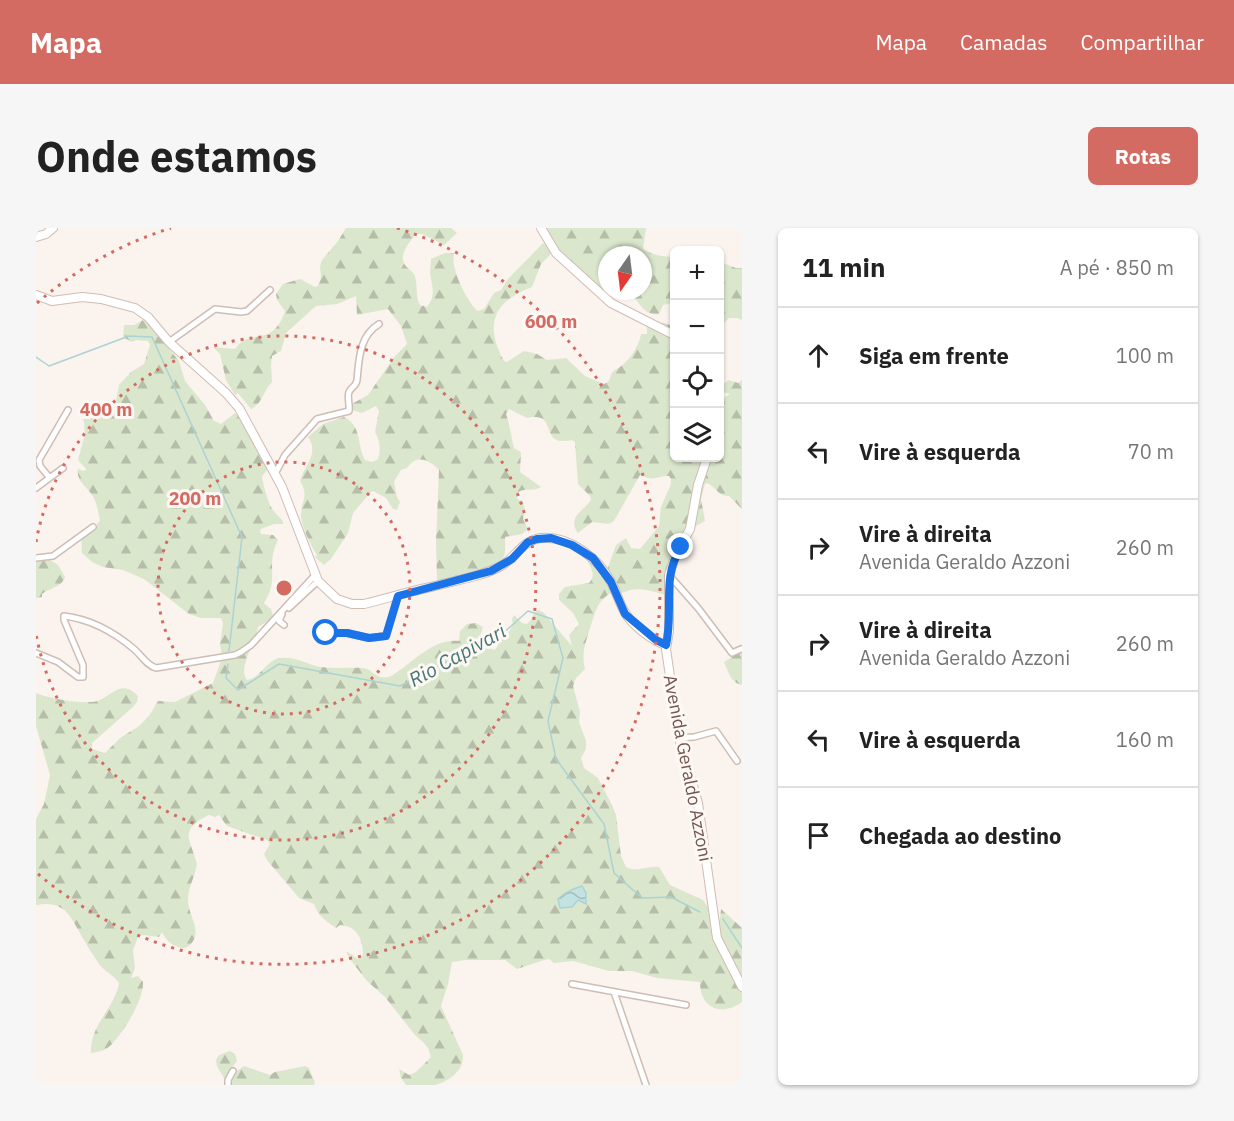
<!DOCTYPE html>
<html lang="pt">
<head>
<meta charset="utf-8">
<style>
	body { margin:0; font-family:"IBM Plex Sans",sans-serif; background:#f6f6f6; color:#222 }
	.controls { position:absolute; right:18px; top:18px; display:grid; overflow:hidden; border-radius:9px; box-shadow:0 2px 4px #0004 }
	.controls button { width:54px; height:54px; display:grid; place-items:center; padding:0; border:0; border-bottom:2px solid #e0e0e0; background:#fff; color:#222; font:30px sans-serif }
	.compass { position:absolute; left:562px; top:18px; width:54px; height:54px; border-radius:50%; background:#fff; box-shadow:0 2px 4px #0004; rotate:194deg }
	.stop { position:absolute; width:18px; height:18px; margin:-14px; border:4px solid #1a73e8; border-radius:50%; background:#fff }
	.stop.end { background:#1a73e8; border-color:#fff; box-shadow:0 2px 6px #0008 }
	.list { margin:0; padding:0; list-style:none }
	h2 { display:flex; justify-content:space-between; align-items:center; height:78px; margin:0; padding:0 24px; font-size:26px }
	h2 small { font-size:20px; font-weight:400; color:#767676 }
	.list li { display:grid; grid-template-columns:39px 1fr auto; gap:18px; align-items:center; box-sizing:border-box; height:96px; padding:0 24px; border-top:2px solid #e0e0e0 }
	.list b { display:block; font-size:22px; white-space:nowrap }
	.list p { margin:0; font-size:20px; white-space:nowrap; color:#767676 }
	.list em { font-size:20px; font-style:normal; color:#767676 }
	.icon { flex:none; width:33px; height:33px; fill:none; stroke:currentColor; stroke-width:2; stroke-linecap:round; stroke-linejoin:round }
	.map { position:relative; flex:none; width:706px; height:857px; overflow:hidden; border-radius:9px }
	header { display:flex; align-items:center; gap:36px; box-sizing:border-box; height:84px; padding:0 30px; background:#d46b62; color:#fff }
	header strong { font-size:28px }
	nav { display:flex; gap:33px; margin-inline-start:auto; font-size:21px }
	.intro { display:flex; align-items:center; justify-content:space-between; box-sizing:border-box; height:144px; padding:0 36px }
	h1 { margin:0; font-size:42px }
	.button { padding:15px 27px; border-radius:9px; background:#d46b62; color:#fff; font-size:21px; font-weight:700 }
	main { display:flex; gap:36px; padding:0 36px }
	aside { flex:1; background:#fff; border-radius:9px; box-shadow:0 2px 4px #0004 }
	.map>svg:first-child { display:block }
	.forest { fill:url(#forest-firs) }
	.water { fill:url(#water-waves); stroke:#abd3d3; stroke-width:1.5 }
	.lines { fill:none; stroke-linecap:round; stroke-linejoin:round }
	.stream { stroke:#abd3d3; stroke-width:1.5 }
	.street-casing { stroke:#cebdb6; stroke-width:8 }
	.secondary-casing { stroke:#d1bcb4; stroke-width:10 }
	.street { stroke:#fff; stroke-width:5 }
	.secondary { stroke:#fff; stroke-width:8 }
	.route { stroke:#1a73e8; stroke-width:8 }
	.ring { fill:none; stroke:#d46b62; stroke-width:3; stroke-dasharray:3 6 }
	.labels { text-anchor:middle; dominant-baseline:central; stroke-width:6; stroke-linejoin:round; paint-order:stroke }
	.street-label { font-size:18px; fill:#745952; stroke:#fdf8f4 }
	.water-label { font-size:20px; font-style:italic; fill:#477676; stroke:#fdf8f4 }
	.centre { fill:#d46b62; stroke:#fdf8f4; stroke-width:3 }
	.ring-label { font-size:18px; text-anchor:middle; font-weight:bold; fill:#d46b62; stroke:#fdf8f4; stroke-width:6; stroke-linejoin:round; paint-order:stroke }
</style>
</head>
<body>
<header>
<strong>Mapa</strong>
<nav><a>Mapa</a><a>Camadas</a><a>Compartilhar</a></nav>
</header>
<div class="intro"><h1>Onde estamos</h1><a class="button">Rotas</a></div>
<main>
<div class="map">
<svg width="706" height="857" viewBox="0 0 706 857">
	<defs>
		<pattern id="forest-firs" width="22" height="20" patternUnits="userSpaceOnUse" patternTransform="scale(1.5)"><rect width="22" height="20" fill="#dbe7cd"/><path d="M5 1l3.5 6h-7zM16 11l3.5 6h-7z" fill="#b6bea9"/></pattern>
		<pattern id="water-waves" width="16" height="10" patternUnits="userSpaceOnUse" patternTransform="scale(1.5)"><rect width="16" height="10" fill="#c3e3e2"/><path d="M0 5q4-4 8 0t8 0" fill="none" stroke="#a3bbba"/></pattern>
	</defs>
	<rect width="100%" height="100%" fill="#fbf3ed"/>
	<path class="forest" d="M310,0H415L421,5L408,17L386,6H380C374,14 362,26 369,37C372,41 377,43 379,48C382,58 379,68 384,77L391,79C399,69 397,62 395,51C393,44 395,37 395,31L409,25H418C414,40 431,74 442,83L448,81L458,65L465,62L472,51L507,15L516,21L514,27L505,36L496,59C457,74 448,96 468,133L471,134L488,123L501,126L511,132L530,130L549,148L568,156C575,153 573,151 576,145C578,142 581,141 584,139C594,132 603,118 605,106H611V96C623,96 634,90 638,105V230H684V170H688L694,166L684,163V158L693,152L702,155L706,152V281L693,268C683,269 679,258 671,255L669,256L665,271L669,293L651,303L640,313L629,367C609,361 596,357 578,370V366L575,365C561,373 560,383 555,397C550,413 545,425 549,441L540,450L537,458L544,484L543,494L550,513V521L545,530L548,540L562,550L576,577L580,587L585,628L590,639C601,645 612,637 623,639L634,657L667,672L676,685L683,701L685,681L706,700V774C685,789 664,780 664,754L621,750L596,743H573L537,733L518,735L513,731L508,732L481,741L469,732H430L416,734L412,756L405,778L427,827C428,842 414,853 399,857C390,857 379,857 370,857L365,850L363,841L373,847L380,844L395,829L392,820L388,815L379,807L349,769L331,753L313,730L310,723L322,731L327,727C327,711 321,698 304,697L300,700C290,693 282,688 278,676L263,670L231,632L228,626L234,616L231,612L191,598L183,587L179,589L173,587C142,602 154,610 161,636C159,649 152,659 152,672C152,688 167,702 155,716C151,720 148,721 142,719C134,716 130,712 126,704L123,709L107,707L102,709L97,722L99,740L95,750L102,748L107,754C108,772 88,803 76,816C71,822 62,824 55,825C54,796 79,780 83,755C78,747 69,744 63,736C58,728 52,720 48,712C35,690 30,671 0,677V591L8,576L14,547L0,498V465C15,471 40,475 56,474C74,473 83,448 102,468L101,474L97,479L56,515V521L69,525L84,510L103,498L113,488L122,473L139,474L177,455L186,430L184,416L187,395L185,390H165L153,386L108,351L87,342L67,339L56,334L46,325L45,302L60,298L64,292C62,284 61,274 56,267C50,258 40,253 42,241L48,243L50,241L42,232L49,206L47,183H63L79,178L83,157L95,144L108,136L114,117L112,113L101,112L96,114L87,109L88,97H98L107,92L114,95L127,108L130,117L143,133L149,153L169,177L178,193L185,196L199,185L205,190L232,241L226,248C226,253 233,278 237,282C240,287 244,288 247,294V296H238L225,301L224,304L225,306L237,307L242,312C229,337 244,352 228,375L235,381L237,387L234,392L222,399C220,415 201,440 211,452C225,450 231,431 245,430C259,428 272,437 285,439C299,441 313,439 327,440C337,441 338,451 352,449C357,448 359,445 364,442C381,430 400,410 423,413L424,403L431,396L440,395L447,399L441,417L442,423L453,420L459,422L462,417L459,407H471L477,397L476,391L478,387L486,395L491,396C497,392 496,385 502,382L507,384L536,418L533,407L543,396L537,385L523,372V366L529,359L553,355C561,345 554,341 551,331L565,348H569L580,317L590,310L595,320L604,321L623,298L625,279L635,256V251L633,248C621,248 618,254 604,247L578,293L573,296L556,294L542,305C530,289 549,282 555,272L554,268L542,256L539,214L536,212C501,220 524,182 491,190L473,181L470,186C474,197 475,209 478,220L485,224L484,244L505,259C498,264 488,259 481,265V271L487,273L489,283L487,291L492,301L486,306L469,309C469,315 470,322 468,328C461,344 421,350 406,353L401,352L400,314L403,242C393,231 380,226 371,240L365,242L358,254L361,269L364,274L361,282L357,281L350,270L337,263L335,264L317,285L312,305L295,331L288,337L279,329L281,327C275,318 264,296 265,286C266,271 273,268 264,253C268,238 284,226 272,209L287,196L308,189C326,197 321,218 329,232L336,234L342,231C345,221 344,213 339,204L343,183L340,178L326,185L319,183L312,178L332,167L359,128L371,116L365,98L352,81L321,87L320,68L301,76L280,78L250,105L245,123L236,128L235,137L236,154C227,163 227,175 215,181L202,165L199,167L190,152L184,126L177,119L199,121C213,99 237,121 249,83L241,72L240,66L247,56L264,51L279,59L282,58L285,50L284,38L286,32L302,13Z
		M508,0H610L607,21C616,27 628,29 638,29V75L627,77L623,86C607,88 603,73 593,63H607V27H571V63H585L582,66L573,67L565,64L519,19Z
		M684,34L700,40H706V92L701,90H693L684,99Z
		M6,327L22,337L29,349C25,360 15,359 6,366V369L0,370V328Z
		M706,423V457C695,455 692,443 688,434Z
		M194,823L199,826L201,833L192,844L193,849L208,838L234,847L239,844L269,838L273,840L279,855L278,857H192L181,838L180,832L183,827Z"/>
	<path class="water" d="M546,658L550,665V676L542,672L536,679L524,680L522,671C529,664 536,661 546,658Z"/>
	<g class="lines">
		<path class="stream" d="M0,129L13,138L93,108L116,109L206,309L193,423
			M192,436L190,450L202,462L243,436L364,458L466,406L492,383L516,391L527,430L512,493L520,531L568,596L578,645L606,670L635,669L664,684
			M687,691L706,720"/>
		<g class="street-casing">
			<path id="street" d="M133,114L179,81L205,84L211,83L234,62
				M239,246L249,227L281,191L313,183C314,178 311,168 313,164C316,158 320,159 321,152C323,132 323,108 343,96
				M13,249L4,238L3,232L32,182
				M0,260L27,240
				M0,330L17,328L57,299
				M633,347L662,380L696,425L705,421
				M253,380L282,353
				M246,386L243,393L248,397
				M290,405H311L333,410L350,408L362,368
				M0,425L22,434L42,449H47V437L28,392V388C54,391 79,405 98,421C106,428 110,437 120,440L199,427L205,424L215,417L280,346
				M643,510L658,509L680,503L701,533
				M536,756L650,777
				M578,764L610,857
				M192,857V852L197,843"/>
		</g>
		<g class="secondary-casing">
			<path id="secondary" d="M505,0L520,25L575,75L638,107
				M0,9L10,6L17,0
				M0,67L16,73L46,69L65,71L99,80L112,89L133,114L190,165L203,180L246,259L282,353L301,371L316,376H328C352,370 375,363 399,358C420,352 445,349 465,338C479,330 487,312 505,310C534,308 562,330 575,354C580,363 583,374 588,383C595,396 616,413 630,417
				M671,230L662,257L654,301L640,326L633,347V403L630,421L643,510L662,575L681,710L706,759"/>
		</g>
		<use href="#street" class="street"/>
		<use href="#secondary" class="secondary"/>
	</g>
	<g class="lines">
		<path class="route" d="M290,405H311L333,410L350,408L362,368L455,343L476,331L492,314L501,311L515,310L536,317L557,330L575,354L589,386L620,412L630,417C638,383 625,350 645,319"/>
	</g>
	<g class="ring">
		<circle cx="248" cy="360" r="126"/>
		<path d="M0 314A252 252 0 1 1 0 406"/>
		<path d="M1 75A377 377 0 0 1 135 0M361 0A377 377 0 1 1 1 645"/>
	</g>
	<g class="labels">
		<g class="street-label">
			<text transform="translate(652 540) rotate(79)">Avenida Geraldo Azzoni</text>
		</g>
		<g class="water-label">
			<text transform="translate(421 427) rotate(-29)">Rio Capivari</text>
		</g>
	</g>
	<circle cx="248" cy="360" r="9" class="centre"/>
	<g class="ring-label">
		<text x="515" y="100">600 m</text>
		<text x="70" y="188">400 m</text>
		<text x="159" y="277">200 m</text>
	</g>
</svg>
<div class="controls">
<button>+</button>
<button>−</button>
<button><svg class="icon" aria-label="locate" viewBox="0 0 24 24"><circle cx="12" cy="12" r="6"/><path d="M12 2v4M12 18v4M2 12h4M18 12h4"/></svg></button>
<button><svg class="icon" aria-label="layers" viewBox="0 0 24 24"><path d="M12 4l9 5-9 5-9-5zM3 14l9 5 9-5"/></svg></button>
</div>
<svg class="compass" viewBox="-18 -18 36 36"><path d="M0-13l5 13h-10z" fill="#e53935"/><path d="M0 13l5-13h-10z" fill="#767676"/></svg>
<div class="stop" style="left:290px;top:405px"></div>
<div class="stop end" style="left:645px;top:319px"></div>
</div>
<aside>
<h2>11 min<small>A pé · 850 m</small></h2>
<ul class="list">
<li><svg class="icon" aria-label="ahead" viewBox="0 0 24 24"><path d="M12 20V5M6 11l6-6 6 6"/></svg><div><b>Siga em frente</b></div><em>100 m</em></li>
<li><svg class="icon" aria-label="left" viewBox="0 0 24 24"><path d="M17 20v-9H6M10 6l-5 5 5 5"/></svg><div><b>Vire à esquerda</b></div><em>70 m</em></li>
<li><svg class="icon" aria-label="right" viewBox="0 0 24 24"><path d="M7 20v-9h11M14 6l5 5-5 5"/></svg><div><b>Vire à direita</b><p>Avenida Geraldo Azzoni</p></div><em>260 m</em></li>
<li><svg class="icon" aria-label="right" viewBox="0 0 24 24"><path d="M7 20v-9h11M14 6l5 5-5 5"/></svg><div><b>Vire à direita</b><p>Avenida Geraldo Azzoni</p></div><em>260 m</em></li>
<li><svg class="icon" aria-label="left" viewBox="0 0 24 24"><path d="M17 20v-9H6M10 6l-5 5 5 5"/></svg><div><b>Vire à esquerda</b></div><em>160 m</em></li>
<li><svg class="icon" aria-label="arrive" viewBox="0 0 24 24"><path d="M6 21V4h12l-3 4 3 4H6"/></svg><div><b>Chegada ao destino</b></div></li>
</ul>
</aside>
</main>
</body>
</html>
